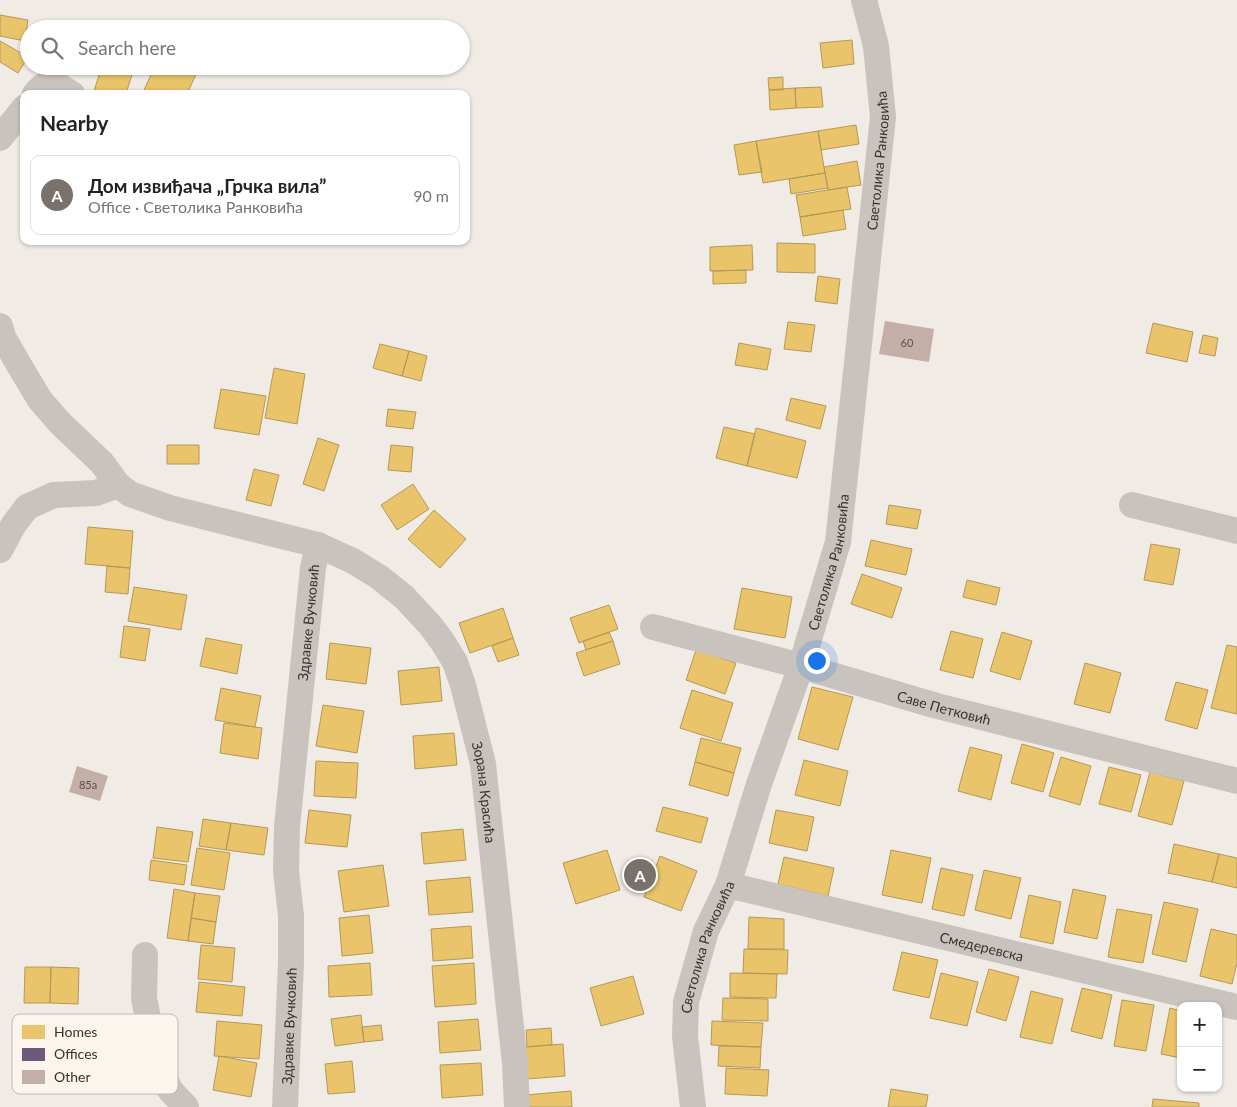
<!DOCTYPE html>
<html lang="en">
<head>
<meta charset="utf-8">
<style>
	body { margin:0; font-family:Lato,sans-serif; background:#f2f2f2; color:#222 }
	.controls { position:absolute; right:15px; bottom:15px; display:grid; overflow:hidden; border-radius:10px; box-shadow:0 1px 4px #0004 }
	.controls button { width:45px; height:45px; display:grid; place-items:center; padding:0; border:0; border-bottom:1px solid #e0e0e0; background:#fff; color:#222; font:25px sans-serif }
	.you { position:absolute; left:816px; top:660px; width:18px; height:18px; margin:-12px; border:4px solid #fff; border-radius:50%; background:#1a73e8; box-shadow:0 0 0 8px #1a73e833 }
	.badge { display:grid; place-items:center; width:32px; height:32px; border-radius:50%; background:#7a716c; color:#fff; font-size:16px; font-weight:700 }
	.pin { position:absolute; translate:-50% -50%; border:2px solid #fff; box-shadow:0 1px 5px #0006 }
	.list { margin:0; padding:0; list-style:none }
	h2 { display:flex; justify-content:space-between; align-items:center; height:65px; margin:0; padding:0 20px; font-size:21px }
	h2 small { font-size:16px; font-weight:400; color:#767676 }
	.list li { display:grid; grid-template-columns:32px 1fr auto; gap:15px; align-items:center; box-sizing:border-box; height:80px; margin:0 10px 10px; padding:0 10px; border:1px solid #e0e0e0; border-radius:10px }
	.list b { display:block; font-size:19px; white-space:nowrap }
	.list p { margin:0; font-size:16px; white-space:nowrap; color:#767676 }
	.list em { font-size:16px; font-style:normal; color:#767676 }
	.icon { flex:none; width:28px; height:28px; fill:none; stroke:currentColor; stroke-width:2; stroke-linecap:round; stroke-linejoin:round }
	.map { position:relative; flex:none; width:1237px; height:1107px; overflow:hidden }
	.search { position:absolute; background:#fff; box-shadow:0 1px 4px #0004; left:20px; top:20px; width:450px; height:55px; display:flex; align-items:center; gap:12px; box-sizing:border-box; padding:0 18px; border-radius:28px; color:#767676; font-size:19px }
	.panel { position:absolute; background:#fff; box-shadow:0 1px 4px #0004; left:20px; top:90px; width:450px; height:155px; border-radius:10px }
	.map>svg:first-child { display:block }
	.homes { fill:#e9c46a; stroke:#b59857 }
	.offices { fill:#6d597a; stroke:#5e4d62 }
	.building { fill:#c3afa7 }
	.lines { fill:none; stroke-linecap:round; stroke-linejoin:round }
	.minor { stroke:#c9c3be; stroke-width:26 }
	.labels { text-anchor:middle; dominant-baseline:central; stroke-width:5; stroke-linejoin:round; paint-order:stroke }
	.number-label { font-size:11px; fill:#5d504a }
	.street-label { font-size:14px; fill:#3b302b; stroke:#fbf5ee }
	.key { fill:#fbf5ee; stroke:#c1bab4; stroke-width:1 }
	.key-label { font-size:14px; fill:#3b302b }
</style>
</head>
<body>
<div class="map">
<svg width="1237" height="1107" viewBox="0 0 1237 1107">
	<rect width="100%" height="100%" fill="#f0ebe5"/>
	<path class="homes" d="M0,15L28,20L25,41L0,36Z
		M852,40L854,64L823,68L820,43Z
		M0,41L28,57L18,73L0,62Z
		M102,66H128L134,68L126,94H93Z
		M155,66H190L198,70L187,94H152L144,90Z
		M783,77V90H769L768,78Z
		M821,87L823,107L796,108L795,88Z
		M795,88L796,108L770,110L769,90Z
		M856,125L859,144L821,150L818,131Z
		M818,131L825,173L763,183L756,141Z
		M756,141L762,172L739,175L734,145Z
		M857,161L861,185L828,190L824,167Z
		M825,173L828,188L791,194L789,179Z
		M847,187L851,209L800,217L796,195Z
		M843,210L846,229L803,236L800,217Z
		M777,243L815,244V273L777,272Z
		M752,245L753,270L710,271V247Z
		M746,270V283L713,284V271Z
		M818,276L840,279L837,304L815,301Z
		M788,322L815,325L811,352L784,349Z
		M1153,323L1193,332L1187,362L1146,353Z
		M1203,335L1218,338L1215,356L1199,353Z
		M739,343L771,349L767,370L735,365Z
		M380,344L409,351L402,376L373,368Z
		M409,351L427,356L421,381L402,376Z
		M274,368L305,374L297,424L265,418Z
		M221,389L266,396L259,435L214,428Z
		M791,398L826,406L820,429L786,420Z
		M388,409L416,412L413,429L386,426Z
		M724,427L755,434L747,466L716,458Z
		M756,428L806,441L797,478L747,466Z
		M318,438L339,445L324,491L303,484Z
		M167,445H199V464H167Z
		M391,445L413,447L411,472L388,470Z
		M254,469L279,475L271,506L246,500Z
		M413,484L429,509L397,530L381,505Z
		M889,505L921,510L917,529L886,524Z
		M434,510L466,539L440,568L408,539Z
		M88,527L133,531L130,568L85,564Z
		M871,540L912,549L906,575L865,566Z
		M1151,544L1180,549L1173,585L1144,580Z
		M107,566L130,568L128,594L105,592Z
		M862,574L902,588L892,618L851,604Z
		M967,580L1000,588L996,605L963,597Z
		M134,587L187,595L181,630L128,621Z
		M742,588L792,597L785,638L734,629Z
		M609,605L618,629L579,643L570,618Z
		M503,608L513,638L470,653L459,623Z
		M124,626L150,629L145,661L120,657Z
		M951,631L983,639L973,678L940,670Z
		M609,632L613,641L586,650L583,641Z
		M1002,632L1032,641L1020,680L990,671Z
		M206,638L242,645L237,674L200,666Z
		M513,638L519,655L498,662L492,646Z
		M613,641L620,664L584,676L576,653Z
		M330,643L371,648L366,684L326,679Z
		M1227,645L1237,647V714L1211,708Z
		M696,650L736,663L725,694L686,680Z
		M1085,663L1121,673L1110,713L1074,704Z
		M439,667L442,701L401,705L398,671Z
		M1176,682L1208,690L1197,729L1165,720Z
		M812,687L853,697L838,750L798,739Z
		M221,688L261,696L255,727L215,720Z
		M692,690L733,703L721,741L680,728Z
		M323,705L364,711L357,753L316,746Z
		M224,723L262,728L258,759L220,753Z
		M454,733L457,765L415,769L413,736Z
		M701,738L741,748L734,773L695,762Z
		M1022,744L1054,753L1043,792L1011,783Z
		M970,747L1002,755L991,800L958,791Z
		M1061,757L1091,766L1080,805L1049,796Z
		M804,760L848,771L840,806L795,795Z
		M316,761L358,763L356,798L314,796Z
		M695,762L734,773L728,796L689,785Z
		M1109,767L1141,775L1131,812L1099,804Z
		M1150,772L1184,781L1172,825L1138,816Z
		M663,807L708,818L701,843L656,831Z
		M309,810L351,815L347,847L305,843Z
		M776,810L814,817L807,851L769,843Z
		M203,819L231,823L226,850L199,846Z
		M231,823L268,828L264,855L226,850Z
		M157,827L193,832L188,862L153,858Z
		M463,829L466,860L424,864L421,833Z
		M1174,844L1219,854L1212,882L1168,873Z
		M197,848L230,853L224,890L191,885Z
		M607,850L620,890L576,904L563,863Z
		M891,850L931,858L922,903L882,895Z
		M1219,854L1237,858V888L1212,882Z
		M660,856L697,871L681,911L644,897Z
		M784,857L834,868L828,896L778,884Z
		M151,860L187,865L184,885L149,880Z
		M383,865L389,906L344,912L338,871Z
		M941,868L973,875L964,916L932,909Z
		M984,870L1021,878L1011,919L975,910Z
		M470,877L473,912L429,915L426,881Z
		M174,889L195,893L188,941L167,938Z
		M1073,889L1106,896L1097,939L1064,932Z
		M195,893L220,896L216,922L191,918Z
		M1029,895L1061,902L1053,944L1020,937Z
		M1164,902L1198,909L1186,962L1152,954Z
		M1117,909L1152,915L1143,963L1108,957Z
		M369,915L373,953L342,956L339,918Z
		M749,917L784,919V949H748Z
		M191,918L216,922L213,944L188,941Z
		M471,926L473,958L433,961L431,929Z
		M1211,929L1237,935V963L1232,984L1200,976Z
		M201,945L235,948L232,982L198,979Z
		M744,949L788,950L787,974L743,973Z
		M902,952L938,960L929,998L893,990Z
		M370,963L372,995L329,997L328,966Z
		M474,963L476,1004L435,1007L432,966Z
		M25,967H51L50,1003H24Z
		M51,967L79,968L78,1004L50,1003Z
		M989,969L1019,977L1006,1021L976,1012Z
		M730,973L777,974L776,998L730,997Z
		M941,973L978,982L967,1026L930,1018Z
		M633,976L644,1014L601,1026L590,988Z
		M199,982L245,987L242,1016L196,1012Z
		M1082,988L1112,995L1102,1039L1071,1031Z
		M1031,991L1063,999L1052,1044L1020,1037Z
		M723,998L768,999V1021L722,1020Z
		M1122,1000L1154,1005L1146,1051L1114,1046Z
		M1170,1008L1181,1011V1058L1161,1054Z
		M361,1015L364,1042L335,1046L331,1019Z
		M478,1019L481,1050L440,1053L438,1022Z
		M217,1021L262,1025L259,1059L214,1056Z
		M712,1021L763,1023L761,1047L711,1045Z
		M381,1025L383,1040L364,1042L362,1027Z
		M551,1028L552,1045L527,1047L526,1030Z
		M563,1044L565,1076L527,1079L524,1047Z
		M719,1046L761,1047L760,1068L718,1066Z
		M219,1056L257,1063L251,1097L213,1090Z
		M352,1061L355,1092L328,1094L325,1064Z
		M481,1063L483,1095L442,1098L440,1065Z
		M726,1068L769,1070L767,1096L725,1094Z
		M891,1089L928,1095L926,1107H888Z
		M571,1091L572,1107H527L526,1095Z
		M1153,1099L1199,1103V1107H1152Z"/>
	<path class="offices" d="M646,861L648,887L633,888L632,863Z"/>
	<path class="building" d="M885,321L934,329L929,362L879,354Z
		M77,766L108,776L100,801L69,792Z"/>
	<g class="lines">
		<g class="minor">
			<path d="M35,94C48,77 56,84 72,94"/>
			<path d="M0,138L24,108"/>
			<path id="s1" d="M0,326L3,337L19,365L40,400L60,423L102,463L118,485L130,494L170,508L318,545L353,561L379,577L404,597L430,625L442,641L455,662L463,685L483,764L515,1064L517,1107"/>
			<path d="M1132,505L1237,531"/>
			<path d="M0,550L14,524L27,507L54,495L96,493L118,485"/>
			<path id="s2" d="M653,627L801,666L937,706L1237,781"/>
			<path id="s3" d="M728,885L1237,1007"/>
			<path d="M145,955L144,998L154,1050L170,1090L186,1107"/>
			<path id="s4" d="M285,1107L291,962V916L286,871L287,827L313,568L318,545"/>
			<path id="s5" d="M693,1107L685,1036L686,1002L706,931L728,885L759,784L801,666L838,542L883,117L876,46L864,0"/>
		</g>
	</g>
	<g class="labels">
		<g class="number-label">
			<text x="907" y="342">60</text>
			<text x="88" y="784">85a</text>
		</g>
		<g class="street-label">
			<text stroke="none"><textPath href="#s5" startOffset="974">Светолика Ранковића</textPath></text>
			<text stroke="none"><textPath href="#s5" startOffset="569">Светолика Ранковића</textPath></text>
			<text stroke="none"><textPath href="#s4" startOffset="486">Здравке Вучковић</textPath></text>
			<text stroke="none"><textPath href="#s2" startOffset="302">Саве Петковић</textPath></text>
			<text stroke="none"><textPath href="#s1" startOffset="728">Зорана Красића</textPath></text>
			<text stroke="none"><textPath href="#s3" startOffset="261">Смедеревска</textPath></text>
			<text stroke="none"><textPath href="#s5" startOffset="164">Светолика Ранковића</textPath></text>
			<text stroke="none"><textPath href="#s4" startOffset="81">Здравке Вучковић</textPath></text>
		</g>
	</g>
	<rect x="12" y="1014" width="166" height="80" rx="8" class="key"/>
	<rect x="22" y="1025" width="23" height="14" fill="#e9c46a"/>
	<rect x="22" y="1048" width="23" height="13" fill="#6d597a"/>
	<rect x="22" y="1070" width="23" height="14" fill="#c3afa7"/>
	<g class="key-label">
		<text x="54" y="1037">Homes</text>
		<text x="54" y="1059">Offices</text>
		<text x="54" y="1082">Other</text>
	</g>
</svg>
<div class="controls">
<button>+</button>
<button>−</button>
</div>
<div class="you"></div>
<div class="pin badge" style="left:640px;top:875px">A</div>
<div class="search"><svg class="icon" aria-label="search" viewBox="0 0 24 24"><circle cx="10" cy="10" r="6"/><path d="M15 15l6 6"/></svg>Search here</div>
<section class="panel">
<h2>Nearby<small></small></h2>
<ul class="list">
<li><span class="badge">A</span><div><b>Дом извиђача „Грчка вила”</b><p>Office · Светолика Ранковића</p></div><em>90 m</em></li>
</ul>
</section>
</div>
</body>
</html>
